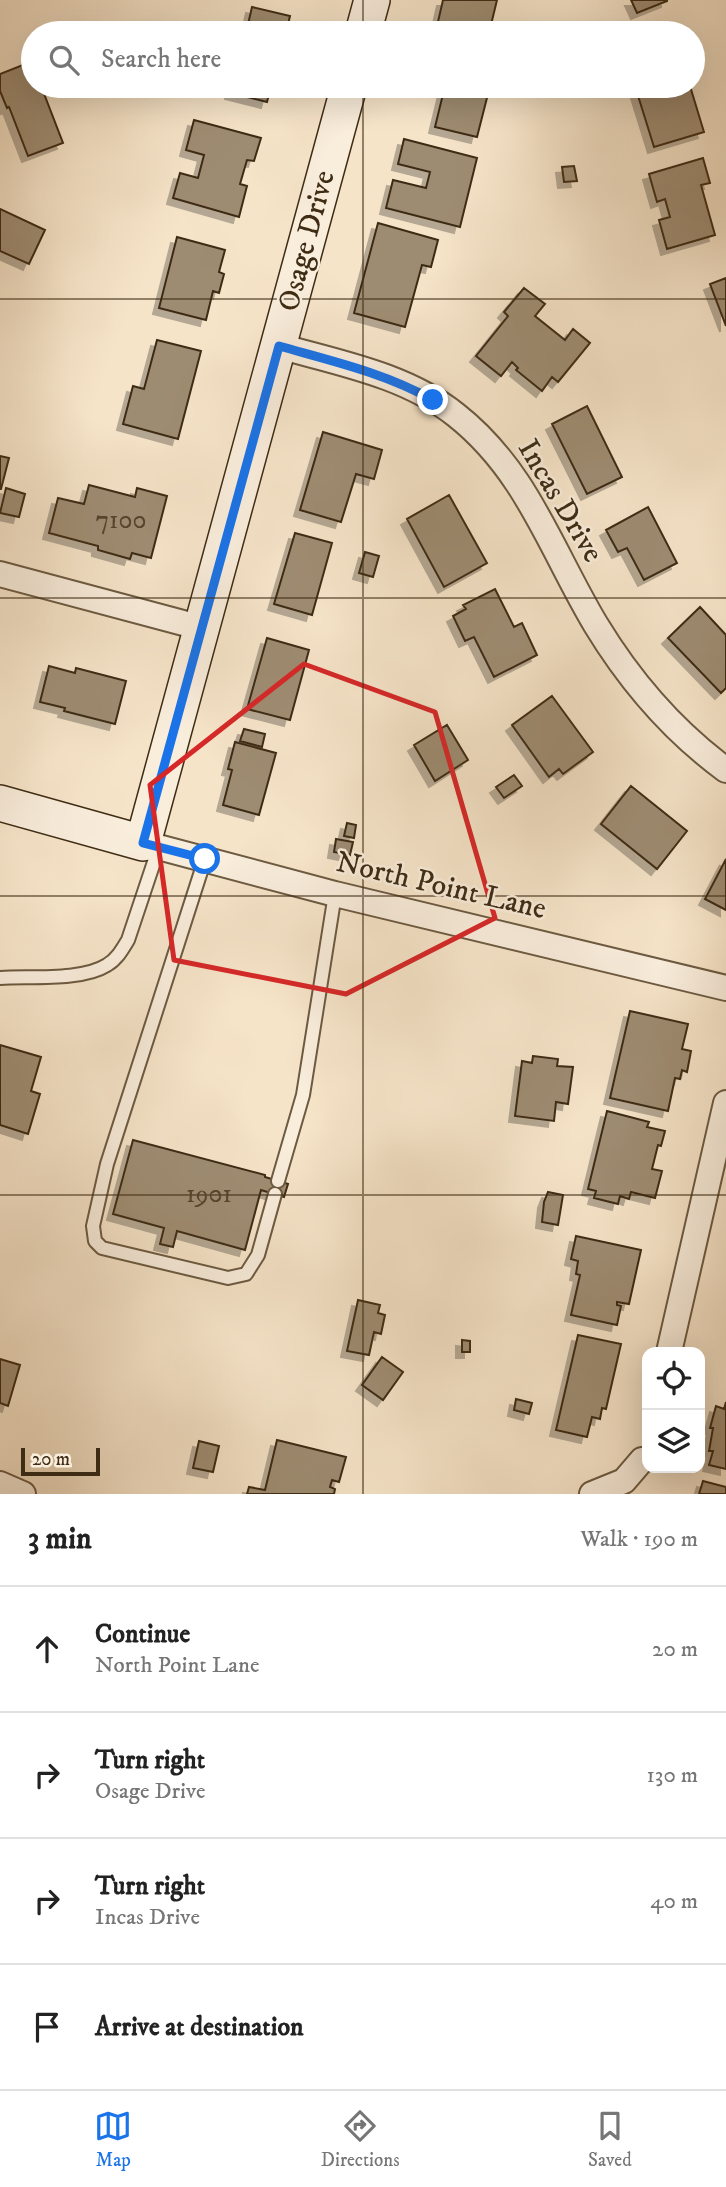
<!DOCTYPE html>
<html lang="en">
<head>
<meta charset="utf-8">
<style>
	body { margin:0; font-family:"IM FELL DW Pica",serif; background:#f2f2f2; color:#222 }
	.controls { position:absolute; right:21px; bottom:21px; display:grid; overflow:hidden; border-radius:14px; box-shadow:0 7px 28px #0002 }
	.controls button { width:63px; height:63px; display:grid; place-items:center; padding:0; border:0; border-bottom:2px solid #e0e0e0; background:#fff; color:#222; font:35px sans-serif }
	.scale { position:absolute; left:21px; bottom:18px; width:79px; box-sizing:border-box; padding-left:7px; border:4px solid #3e2c14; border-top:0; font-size:19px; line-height:24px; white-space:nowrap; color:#3e2c14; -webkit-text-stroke:5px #f9eddc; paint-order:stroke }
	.stop { position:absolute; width:21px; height:21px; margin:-16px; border:5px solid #1a73e8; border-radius:50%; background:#fff }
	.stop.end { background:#1a73e8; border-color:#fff; box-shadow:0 2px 7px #0008 }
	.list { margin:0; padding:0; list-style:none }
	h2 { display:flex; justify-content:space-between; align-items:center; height:91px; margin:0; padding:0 28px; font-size:30px }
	h2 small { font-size:23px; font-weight:400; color:#767676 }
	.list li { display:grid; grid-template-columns:46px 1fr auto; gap:21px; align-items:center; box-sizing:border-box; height:126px; padding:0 28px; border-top:2px solid #e0e0e0 }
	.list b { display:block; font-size:26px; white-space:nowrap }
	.list p { margin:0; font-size:23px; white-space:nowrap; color:#767676 }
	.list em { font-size:23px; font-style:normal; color:#767676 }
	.icon { flex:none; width:38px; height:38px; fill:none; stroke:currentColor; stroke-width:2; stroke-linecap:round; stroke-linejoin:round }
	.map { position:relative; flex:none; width:726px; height:1494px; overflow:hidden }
	.search { position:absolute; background:#fff; box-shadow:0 7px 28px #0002; left:21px; right:21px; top:21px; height:77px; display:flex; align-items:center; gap:18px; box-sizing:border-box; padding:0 24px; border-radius:38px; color:#767676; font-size:26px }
	.sheet { height:595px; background:#fff }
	nav { display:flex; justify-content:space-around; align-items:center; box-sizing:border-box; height:98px; border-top:2px solid #e0e0e0; background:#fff; font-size:19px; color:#767676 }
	nav a { display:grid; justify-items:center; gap:4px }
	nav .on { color:#1a73e8 }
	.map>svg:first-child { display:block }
	.building { fill:#9e8c72; stroke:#3e2c14; stroke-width:2; filter:url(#shadow) }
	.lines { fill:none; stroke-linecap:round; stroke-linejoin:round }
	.lane-casing { stroke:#6c5a41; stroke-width:16 }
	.street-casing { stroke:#6c5a41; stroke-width:28 }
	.secondary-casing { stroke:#3e2c14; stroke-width:38 }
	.lane { stroke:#f9eddc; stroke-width:12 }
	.street { stroke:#f9eddc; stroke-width:24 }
	.secondary { stroke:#f9eddc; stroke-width:35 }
	.route { stroke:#1a73e8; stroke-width:9 }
	.marked { fill:none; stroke:#d62828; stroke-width:5; stroke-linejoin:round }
	.grid { fill:none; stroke:#3e2c14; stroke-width:2; stroke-opacity:0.55 }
	.labels { text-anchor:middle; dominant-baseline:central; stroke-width:5; stroke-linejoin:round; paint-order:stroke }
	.number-label { font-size:26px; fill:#56442c }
	.street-label { font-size:30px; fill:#3e2c14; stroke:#f9eddc }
</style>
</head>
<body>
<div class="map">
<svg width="726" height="1494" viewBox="0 0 726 1494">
	<defs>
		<filter id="shadow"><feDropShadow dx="-6" dy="6" stdDeviation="0" flood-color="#0004"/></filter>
	</defs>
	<rect width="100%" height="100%" fill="#f6e4c9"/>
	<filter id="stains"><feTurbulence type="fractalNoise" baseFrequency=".00286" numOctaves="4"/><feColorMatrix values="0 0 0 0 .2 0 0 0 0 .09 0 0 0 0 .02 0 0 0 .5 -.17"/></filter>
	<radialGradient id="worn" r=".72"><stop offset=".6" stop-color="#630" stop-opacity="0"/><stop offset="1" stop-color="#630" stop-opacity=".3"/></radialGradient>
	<path class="building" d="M443,0H497L489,33H465L437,26Z
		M631,0H667V1L637,13Z
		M252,7L290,16L286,33H246Z
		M33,61V86H44L45,90L43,91L63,143L28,156L9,107L7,108L0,91V74Z
		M232,86H271L267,102L231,93Z
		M429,86H490L477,137L435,127L444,90Z
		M635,86H690L704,132L654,147Z
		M194,120L261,138L254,161L247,160L240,184L247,186L239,217L173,198L180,173L198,178L204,155L186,150Z
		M404,139L477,158L460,227L386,208L393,180L426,188L430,172L398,164Z
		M703,158L710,183L701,185L715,235L667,249L659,220L670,217L665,199L657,202L649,174Z
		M574,166L577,181L564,182L562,167Z
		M0,209L45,230L29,264L0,251Z
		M378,223L438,240L431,267L422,265L405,327L354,313Z
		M177,237L225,250L219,272L224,274L219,293L213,291L206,320L159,308Z
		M726,278V326L710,284Z
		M524,288L545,304L535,316L565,340L573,329L590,343L558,382L552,377L542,391L516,370L518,368L512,362L501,376L476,356L508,316L504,312Z
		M157,340L201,351L178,439L123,424L133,386L144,389Z
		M587,406L622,477L587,494L552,424Z
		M323,432L382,450L374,479L356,474L341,522L300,510Z
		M0,456L9,458L1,489H0Z
		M89,485L135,497L137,488L167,496L151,558L132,553L130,559L98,550V546L49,533L58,498L84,504Z
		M6,488L25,494L19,517L0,513Z
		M449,495L487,563L444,587L407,519Z
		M648,507L677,563L644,580L627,548L618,552L606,530Z
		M295,533L332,543L312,615L274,604Z
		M365,552L379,556L373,577L359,573Z
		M495,589L514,627L522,623L537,655L494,677L474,637L465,641L453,616L466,609L463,605Z
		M700,607L726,635V688L721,693L668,638Z
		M267,638L309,650L290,720L247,709Z
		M49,666L75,673L76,668L126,681L115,724L64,711L65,708L40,702Z
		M552,696L593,752L563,774L559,769L549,777L512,725Z
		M447,725L468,760L435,781L414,745Z
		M244,729L265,734L262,747L240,741Z
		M235,742L276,753L259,815L223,805L232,770L228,769Z
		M514,775L522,786L504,798L496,787Z
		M631,786L687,831L657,869L601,824Z
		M347,823L356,825L354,838L344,836Z
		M336,839L353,842L350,855L334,852Z
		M726,859V910L705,899Z
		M630,1011L688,1024L682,1049L691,1051L687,1072L682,1070L680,1079L675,1078L668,1111L610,1098Z
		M0,1045L41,1057L31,1091L40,1094L28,1134L0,1125Z
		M533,1056L558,1059L557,1066L573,1067L568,1104L556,1102L554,1121L515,1116L522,1061L532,1063Z
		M607,1111L649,1122L647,1127L665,1131L661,1146L658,1145L652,1169L662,1171L655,1198L631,1192L629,1199L620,1196L618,1204L594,1198L596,1191L588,1189Z
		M133,1140L265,1175V1177L288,1184L284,1197L261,1190L245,1250L177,1231L173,1247L160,1244L164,1228L113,1214Z
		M548,1192L563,1195L558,1225L542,1222L544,1202Z
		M576,1236L641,1250L629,1304L617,1302V1305L621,1306L617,1325L571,1315L580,1275L576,1274L578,1261L571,1259Z
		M358,1300L380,1305L378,1313L385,1315L381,1334L374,1332L369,1355L347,1351Z
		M578,1335L621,1344L606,1409L602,1408L600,1419L592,1417L587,1437L556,1430Z
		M462,1340L470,1341V1352H462Z
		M382,1357L403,1372L383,1400L362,1385Z
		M0,1359L20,1365L8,1406L0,1403Z
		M516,1399L532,1403L529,1414L514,1410Z
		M726,1402V1469L709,1465L713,1451H709L713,1428H710L716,1406L724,1409Z
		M277,1440L346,1457L339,1482L332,1480L330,1487L335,1489L334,1494H247L249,1487L265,1490Z
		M199,1441L219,1446L213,1472L193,1468Z
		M703,1481L726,1487V1494H699Z"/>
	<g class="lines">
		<g class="lane-casing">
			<path id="lane" d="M205,859L107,1164L93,1226L95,1241L102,1248L228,1278L246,1274L258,1255L275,1194
				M0,978C30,976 82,981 107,965C117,959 122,950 128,940L159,847
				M278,1181L303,1095L335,894"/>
		</g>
		<g class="street-casing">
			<path id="street" d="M279,346C339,363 406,375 456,415C527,471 551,550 596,625C630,681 673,731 726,770
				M0,574L202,628
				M143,843L335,894L726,988
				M669,1352L726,1103
				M0,1484L23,1494
				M592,1494L624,1481L642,1460"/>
		</g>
		<g class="secondary-casing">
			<path id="secondary" d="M363,33L372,0
				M0,803L143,843L349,86"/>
		</g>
		<use href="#lane" class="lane"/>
		<use href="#street" class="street"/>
		<use href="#secondary" class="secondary"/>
	</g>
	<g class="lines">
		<path class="route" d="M205,859L143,843L279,346C332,361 385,373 433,400"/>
	</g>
	<path class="marked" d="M304,664L435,712L495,918L346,994L174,960L150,785Z"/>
	<path class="grid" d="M363,0V33M363,86V1494M0,299H726M0,598H726M0,896H726M0,1195H726"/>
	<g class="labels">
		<g class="number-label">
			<text x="121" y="520">7100</text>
			<text x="209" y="1194">1901</text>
		</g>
		<g class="street-label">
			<text transform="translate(307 241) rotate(-75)">Osage Drive</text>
			<text transform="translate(560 501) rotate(59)">Incas Drive</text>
			<text transform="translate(441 886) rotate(13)">North Point Lane</text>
		</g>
	</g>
	<rect width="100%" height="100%" filter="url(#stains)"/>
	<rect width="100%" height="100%" fill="url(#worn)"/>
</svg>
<div class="controls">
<button><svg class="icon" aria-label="locate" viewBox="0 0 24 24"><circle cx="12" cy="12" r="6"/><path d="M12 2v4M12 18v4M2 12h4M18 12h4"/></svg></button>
<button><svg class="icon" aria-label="layers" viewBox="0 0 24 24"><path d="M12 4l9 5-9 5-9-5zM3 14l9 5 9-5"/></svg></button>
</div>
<div class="scale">20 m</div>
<div class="stop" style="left:205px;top:859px"></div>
<div class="stop end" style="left:433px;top:400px"></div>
<div class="search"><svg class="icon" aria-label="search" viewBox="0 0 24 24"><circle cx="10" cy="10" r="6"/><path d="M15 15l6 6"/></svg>Search here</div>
</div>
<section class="sheet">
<h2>3 min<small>Walk · 190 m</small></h2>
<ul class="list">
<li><svg class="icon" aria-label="ahead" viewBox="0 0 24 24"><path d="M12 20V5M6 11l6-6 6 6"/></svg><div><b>Continue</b><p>North Point Lane</p></div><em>20 m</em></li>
<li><svg class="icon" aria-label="right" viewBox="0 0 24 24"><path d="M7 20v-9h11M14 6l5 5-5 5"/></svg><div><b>Turn right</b><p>Osage Drive</p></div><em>130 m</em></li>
<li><svg class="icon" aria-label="right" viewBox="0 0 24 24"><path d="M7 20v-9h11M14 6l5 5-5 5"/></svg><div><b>Turn right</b><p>Incas Drive</p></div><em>40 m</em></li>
<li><svg class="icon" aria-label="arrive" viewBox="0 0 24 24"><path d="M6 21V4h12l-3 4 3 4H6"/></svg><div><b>Arrive at destination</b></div></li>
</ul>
</section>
<nav>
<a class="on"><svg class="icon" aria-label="map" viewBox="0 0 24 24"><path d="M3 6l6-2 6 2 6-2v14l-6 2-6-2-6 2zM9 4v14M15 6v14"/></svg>Map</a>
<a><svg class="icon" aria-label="directions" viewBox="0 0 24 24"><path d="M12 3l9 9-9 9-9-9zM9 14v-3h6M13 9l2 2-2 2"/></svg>Directions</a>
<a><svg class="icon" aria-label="saved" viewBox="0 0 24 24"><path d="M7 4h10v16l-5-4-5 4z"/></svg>Saved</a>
</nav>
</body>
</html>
